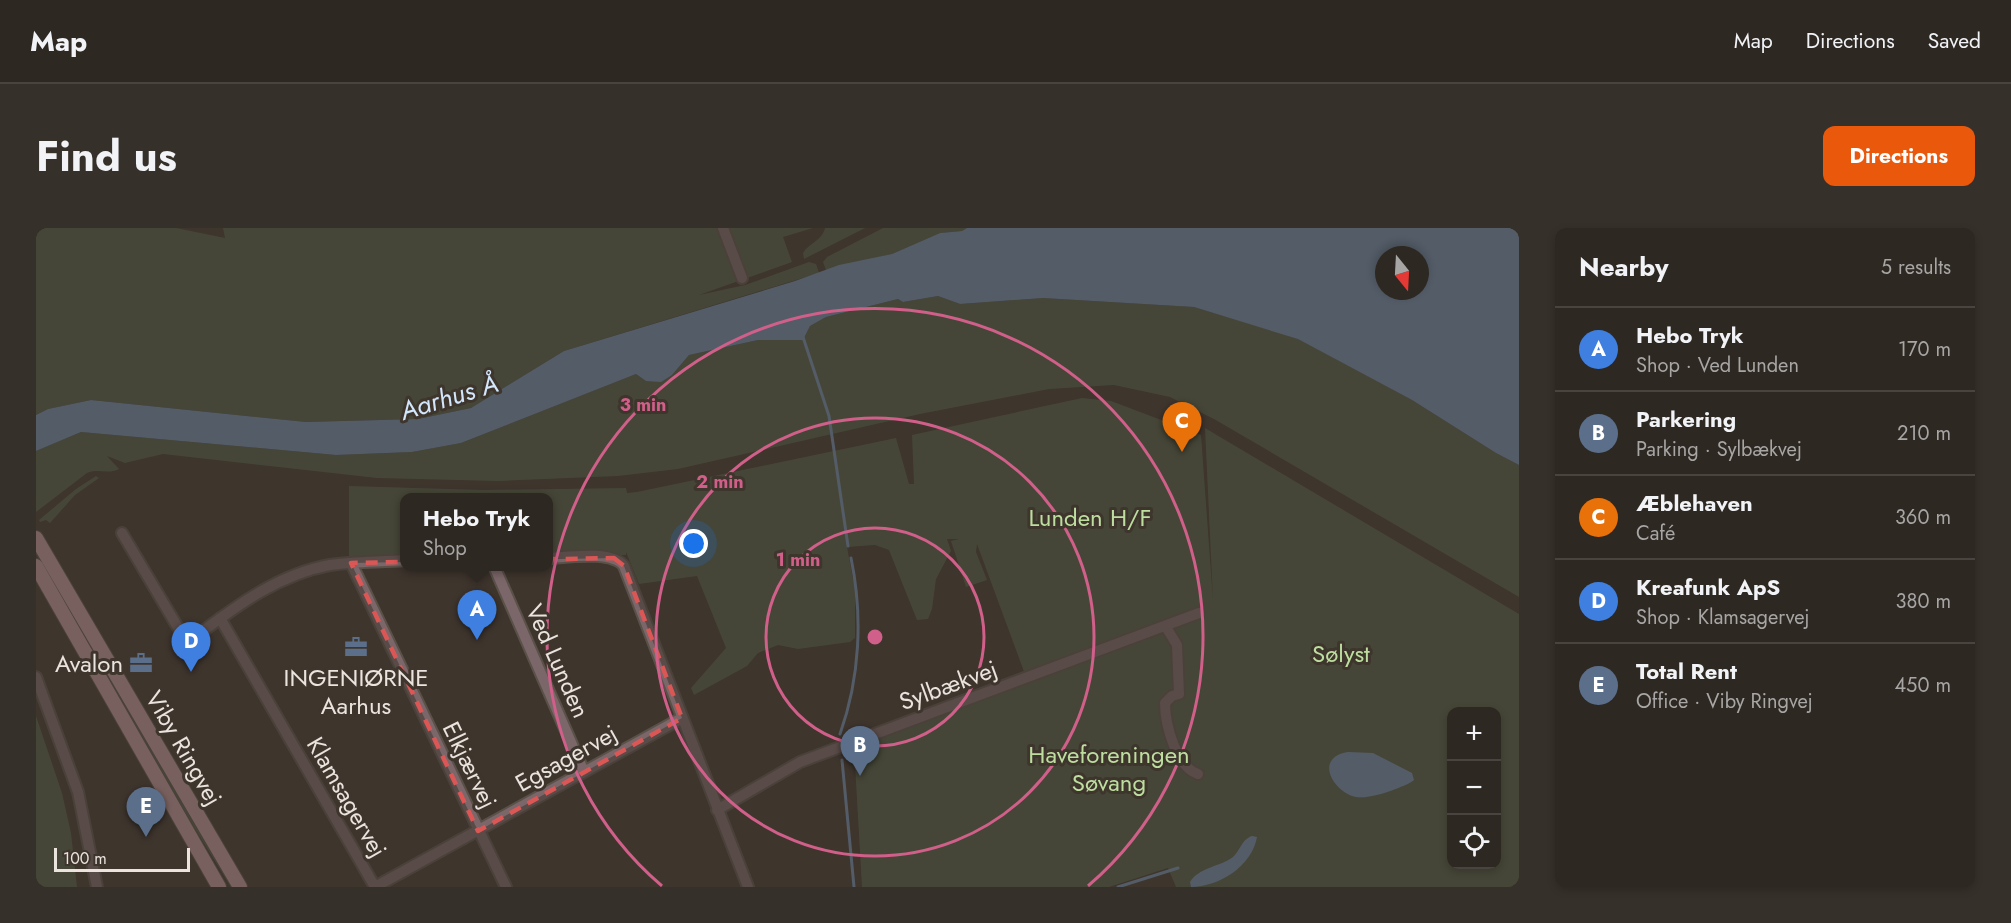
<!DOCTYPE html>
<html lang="en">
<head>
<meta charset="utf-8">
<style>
	body { margin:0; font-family:Jost,sans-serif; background:#36302a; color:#f1f3f6 }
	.controls { position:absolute; right:18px; bottom:18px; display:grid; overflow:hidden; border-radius:12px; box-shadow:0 3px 9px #0003 }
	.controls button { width:54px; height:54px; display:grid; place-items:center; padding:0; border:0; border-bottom:2px solid #494440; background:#2e2822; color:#f1f3f6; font:30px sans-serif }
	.compass { position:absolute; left:1339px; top:18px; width:54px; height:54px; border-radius:50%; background:#2e2822; box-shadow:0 3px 9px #0003; rotate:162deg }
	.scale { position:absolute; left:18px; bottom:15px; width:136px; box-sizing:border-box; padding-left:6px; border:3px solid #eae3de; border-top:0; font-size:16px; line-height:21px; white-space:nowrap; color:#eae3de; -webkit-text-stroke:4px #3e352d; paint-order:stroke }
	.you { position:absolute; left:658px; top:316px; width:21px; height:21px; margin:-15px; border:4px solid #fff; border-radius:50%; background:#1a73e8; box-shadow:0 0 0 9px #1a73e833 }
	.badge { display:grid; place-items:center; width:39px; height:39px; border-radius:50%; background:#ea580c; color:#fff; font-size:20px; font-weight:700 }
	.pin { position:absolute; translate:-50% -50px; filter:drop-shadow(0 2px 3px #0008) }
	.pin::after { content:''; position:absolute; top:32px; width:21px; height:18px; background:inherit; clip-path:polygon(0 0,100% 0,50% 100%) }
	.popup { position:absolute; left:364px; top:265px; width:153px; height:78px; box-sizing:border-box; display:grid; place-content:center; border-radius:12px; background:#2e2822; filter:drop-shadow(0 2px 4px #0005); font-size:20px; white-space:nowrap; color:#a7a6a5 }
	.popup b { font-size:22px; color:#f1f3f6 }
	.popup::after { content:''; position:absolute; left:50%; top:100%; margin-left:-12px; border:12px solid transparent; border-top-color:#2e2822 }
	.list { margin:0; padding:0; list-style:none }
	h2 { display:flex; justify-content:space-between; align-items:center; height:78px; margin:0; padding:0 24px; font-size:26px }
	h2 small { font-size:20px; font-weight:400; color:#a7a6a5 }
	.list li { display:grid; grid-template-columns:39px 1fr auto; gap:18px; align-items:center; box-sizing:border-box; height:84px; padding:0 24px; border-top:2px solid #494440 }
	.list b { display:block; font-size:22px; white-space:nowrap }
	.list p { margin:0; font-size:20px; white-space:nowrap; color:#a7a6a5 }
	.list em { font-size:20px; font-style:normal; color:#a7a6a5 }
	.icon { flex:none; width:33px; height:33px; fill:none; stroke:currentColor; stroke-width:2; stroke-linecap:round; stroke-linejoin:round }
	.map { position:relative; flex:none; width:1483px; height:659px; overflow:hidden; border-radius:12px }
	header { display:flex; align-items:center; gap:36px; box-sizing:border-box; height:84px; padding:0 30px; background:#2e2822; border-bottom:2px solid #494440 }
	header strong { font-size:28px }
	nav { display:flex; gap:33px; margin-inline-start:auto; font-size:21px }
	.intro { display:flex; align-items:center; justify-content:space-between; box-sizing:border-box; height:144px; padding:0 36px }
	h1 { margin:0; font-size:42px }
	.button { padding:15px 27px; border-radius:12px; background:#ea580c; color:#fff; font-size:21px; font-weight:700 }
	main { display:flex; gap:36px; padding:0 36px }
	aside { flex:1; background:#2e2822; border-radius:12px; box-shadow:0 3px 9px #0003 }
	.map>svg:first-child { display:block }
	.green { fill:#4f5c44; fill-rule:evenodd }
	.water { fill:#6e8dae; fill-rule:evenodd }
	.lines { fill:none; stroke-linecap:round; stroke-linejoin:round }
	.stream { stroke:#6e8dae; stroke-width:3 }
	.minor-casing { stroke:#5a5149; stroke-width:14 }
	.major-casing { stroke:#5a5149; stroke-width:16 }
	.minor { stroke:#7b6669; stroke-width:10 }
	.major { stroke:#be949a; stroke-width:14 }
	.marked { fill:none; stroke:#db5756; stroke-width:4.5; stroke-dasharray:12 8; stroke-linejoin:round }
	.ring { fill:none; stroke:#d05f89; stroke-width:3 }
	.labels { text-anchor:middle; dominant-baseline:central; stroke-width:6; stroke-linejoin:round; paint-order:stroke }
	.park-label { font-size:24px; fill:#bdde9f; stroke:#3e352d }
	.street-label { font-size:24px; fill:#eae3de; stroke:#3e352d }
	.poi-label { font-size:24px; fill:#eae3de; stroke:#3e352d; text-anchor:end }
	.water-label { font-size:26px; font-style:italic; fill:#d2e6fc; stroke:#3e352d }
	.centre { fill:#d05f89; stroke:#3e352d; stroke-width:3 }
	.ring-label { font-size:18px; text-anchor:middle; font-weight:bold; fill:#d05f89; stroke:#3e352d; stroke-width:6; stroke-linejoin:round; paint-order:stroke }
</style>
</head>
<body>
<header>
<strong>Map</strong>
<nav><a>Map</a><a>Directions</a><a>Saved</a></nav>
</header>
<div class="intro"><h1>Find us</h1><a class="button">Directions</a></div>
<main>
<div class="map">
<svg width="1483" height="659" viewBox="0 0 1483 659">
	<rect width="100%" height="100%" fill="#3e352d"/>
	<path class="green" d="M0,0H140L189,10L187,0H777L747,9L756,34L663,67L709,57L773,34L780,36L783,45L528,123L435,180L382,191L270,194L55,172L12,181L0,187Z
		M789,0H829L768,31L767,25C774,14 786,13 789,0Z
		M847,0H931L926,3L904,5L856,26L790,42L787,34L791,29Z
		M902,68L924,76L1007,70L1158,79L1261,110L1376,172L1460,225L1483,237V369L1178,191L1134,169L1078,157L1013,161L884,186L642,241L582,248L462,253L341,250L127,226L89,235L71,228L83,241C72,247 62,240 51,245L0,284V223L45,204L300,227L376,224L425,215L600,146L610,153L636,147L653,127L722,112H767L774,98L790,89L862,71L867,74Z
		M1046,170L1075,173L1165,207L1177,372L1169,200L1483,386V659H1140L1132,640L1073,659H826L818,519L990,449L941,316L940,324L951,352L930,359L915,313L923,311H911L915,323L900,351L896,381L892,391L881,392L853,322L839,317L811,319L819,362V410L814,414L762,421L742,417L722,425L711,438L658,467L655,460L690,420L661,348L603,356L590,324V327H513V270H369V328L313,329V258L447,262L590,260L591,265L601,264L860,210L873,256H878L876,207ZM1416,484H1460V636H1416Z
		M60,248L63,250L39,267L14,295L10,292L4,294L3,292L40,261Z
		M0,321L198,659H195L135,562L0,326Z
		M0,488L26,565L35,605L41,659H0Z"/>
	<path class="water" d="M931,0H1483V237L1460,225L1376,172L1262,111L1158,79L1007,70L924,76L902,68L867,74L862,71L790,89L774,98L767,112H722L653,127L636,147L625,154L610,153L600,146L425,215L376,224L300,227L45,204L0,223V187L12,181L55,172L270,194L382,191L435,180L528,123L759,53L803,37L856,26L904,5L926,3ZM1348,27H1384V63H1348Z
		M1312,524L1337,525L1376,545L1378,552C1372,557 1364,559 1357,562C1346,566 1327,572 1316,568C1294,559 1280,529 1312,524Z
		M1216,608L1221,609C1216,638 1183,659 1155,659L1154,654C1163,640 1181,639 1194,631C1204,626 1204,612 1216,608Z"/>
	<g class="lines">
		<path class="stream" d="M767,109L793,188L812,318
			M804,506C824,450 827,388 815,330
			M806,532L818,659
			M1082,659L1142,640"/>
		<g class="minor-casing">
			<path id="minor" d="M687,0L706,50
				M86,305L144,403L152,408L163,406C203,376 244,346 294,337C318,333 345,334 369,332
				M513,330C532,329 576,322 588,338L712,659
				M315,335L470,659
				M458,338L548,544
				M184,390L339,659L646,490
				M1130,399L1141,417L1143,466L1136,468L1129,475C1129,496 1140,539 1162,546
				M0,449L42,564L61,659
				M681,582L764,534L1163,385"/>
		</g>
		<g class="major-casing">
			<path id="major" d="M0,310L204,659
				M0,338L183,659"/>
		</g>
		<use href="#minor" class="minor"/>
		<use href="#major" class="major"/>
	</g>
	<path d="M0 0H1483V659H0ZM578,330L588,338L646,490L442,603L315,335Z" fill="#3e352d" fill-opacity=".55" fill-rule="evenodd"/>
	<path class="marked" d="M578,330L588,338L646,490L442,603L315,335Z"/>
	<g class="ring">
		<circle cx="839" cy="409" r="109"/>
		<circle cx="839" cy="409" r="219"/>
		<path d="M626 658A328 328 0 1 1 1052 658"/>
	</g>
	<defs>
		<g id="office-bare" transform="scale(1.8)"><path d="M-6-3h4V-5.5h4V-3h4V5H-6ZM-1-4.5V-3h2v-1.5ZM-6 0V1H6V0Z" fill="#5c6f8a" stroke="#3e352d" stroke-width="2.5" paint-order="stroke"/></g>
	</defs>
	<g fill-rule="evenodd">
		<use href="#office-bare" x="320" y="419"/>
		<use href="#office-bare" x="105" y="435"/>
	</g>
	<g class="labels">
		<g class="park-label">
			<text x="1054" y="289">Lunden H/F</text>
			<text x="1305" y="425">Sølyst</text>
			<text x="1073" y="526">Haveforeningen<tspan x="1073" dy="28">Søvang</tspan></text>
		</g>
		<g class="street-label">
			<text transform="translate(522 433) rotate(66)">Ved Lunden</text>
			<text transform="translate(912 457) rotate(-20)">Sylbækvej</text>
			<text transform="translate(148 520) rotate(60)">Viby Ringvej</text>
			<text transform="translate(530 530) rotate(-29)">Egsagervej</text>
			<text transform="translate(434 537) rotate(64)">Elkjærvej</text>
			<text transform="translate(311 569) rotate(60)">Klamsagervej</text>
		</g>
		<g class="poi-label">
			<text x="87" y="435">Avalon</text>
			<text x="320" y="449" text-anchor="middle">INGENIØRNE<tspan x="320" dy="28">Aarhus</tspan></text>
		</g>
		<g class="water-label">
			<text transform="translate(413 169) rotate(-17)">Aarhus Å</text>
		</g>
	</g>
	<circle cx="839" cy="409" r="9" class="centre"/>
	<g class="ring-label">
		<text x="607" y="183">3 min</text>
		<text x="684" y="260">2 min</text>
		<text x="762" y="338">1 min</text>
	</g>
</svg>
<div class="controls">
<button>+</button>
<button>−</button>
<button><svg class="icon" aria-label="locate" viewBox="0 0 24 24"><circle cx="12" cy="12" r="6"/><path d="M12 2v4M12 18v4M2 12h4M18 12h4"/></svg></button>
</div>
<svg class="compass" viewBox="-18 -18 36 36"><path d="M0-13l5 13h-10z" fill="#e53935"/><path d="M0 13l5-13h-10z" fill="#a7a6a5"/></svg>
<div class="scale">100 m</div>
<div class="you"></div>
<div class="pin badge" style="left:441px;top:412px;background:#3f7fe0">A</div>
<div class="popup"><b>Hebo Tryk</b>Shop</div>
<div class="pin badge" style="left:824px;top:548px;background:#5c6f8a">B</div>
<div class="pin badge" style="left:1146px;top:224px;background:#e8710a">C</div>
<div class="pin badge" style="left:155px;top:444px;background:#3f7fe0">D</div>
<div class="pin badge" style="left:110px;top:609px;background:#5c6f8a">E</div>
</div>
<aside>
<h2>Nearby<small>5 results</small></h2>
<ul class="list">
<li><span class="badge" style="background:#3f7fe0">A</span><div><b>Hebo Tryk</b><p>Shop · Ved Lunden</p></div><em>170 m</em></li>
<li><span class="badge" style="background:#5c6f8a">B</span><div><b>Parkering</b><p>Parking · Sylbækvej</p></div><em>210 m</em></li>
<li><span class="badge" style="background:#e8710a">C</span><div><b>Æblehaven</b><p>Café</p></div><em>360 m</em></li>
<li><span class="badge" style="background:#3f7fe0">D</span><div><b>Kreafunk ApS</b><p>Shop · Klamsagervej</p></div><em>380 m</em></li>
<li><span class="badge" style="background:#5c6f8a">E</span><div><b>Total Rent</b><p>Office · Viby Ringvej</p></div><em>450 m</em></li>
</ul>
</aside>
</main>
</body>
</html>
